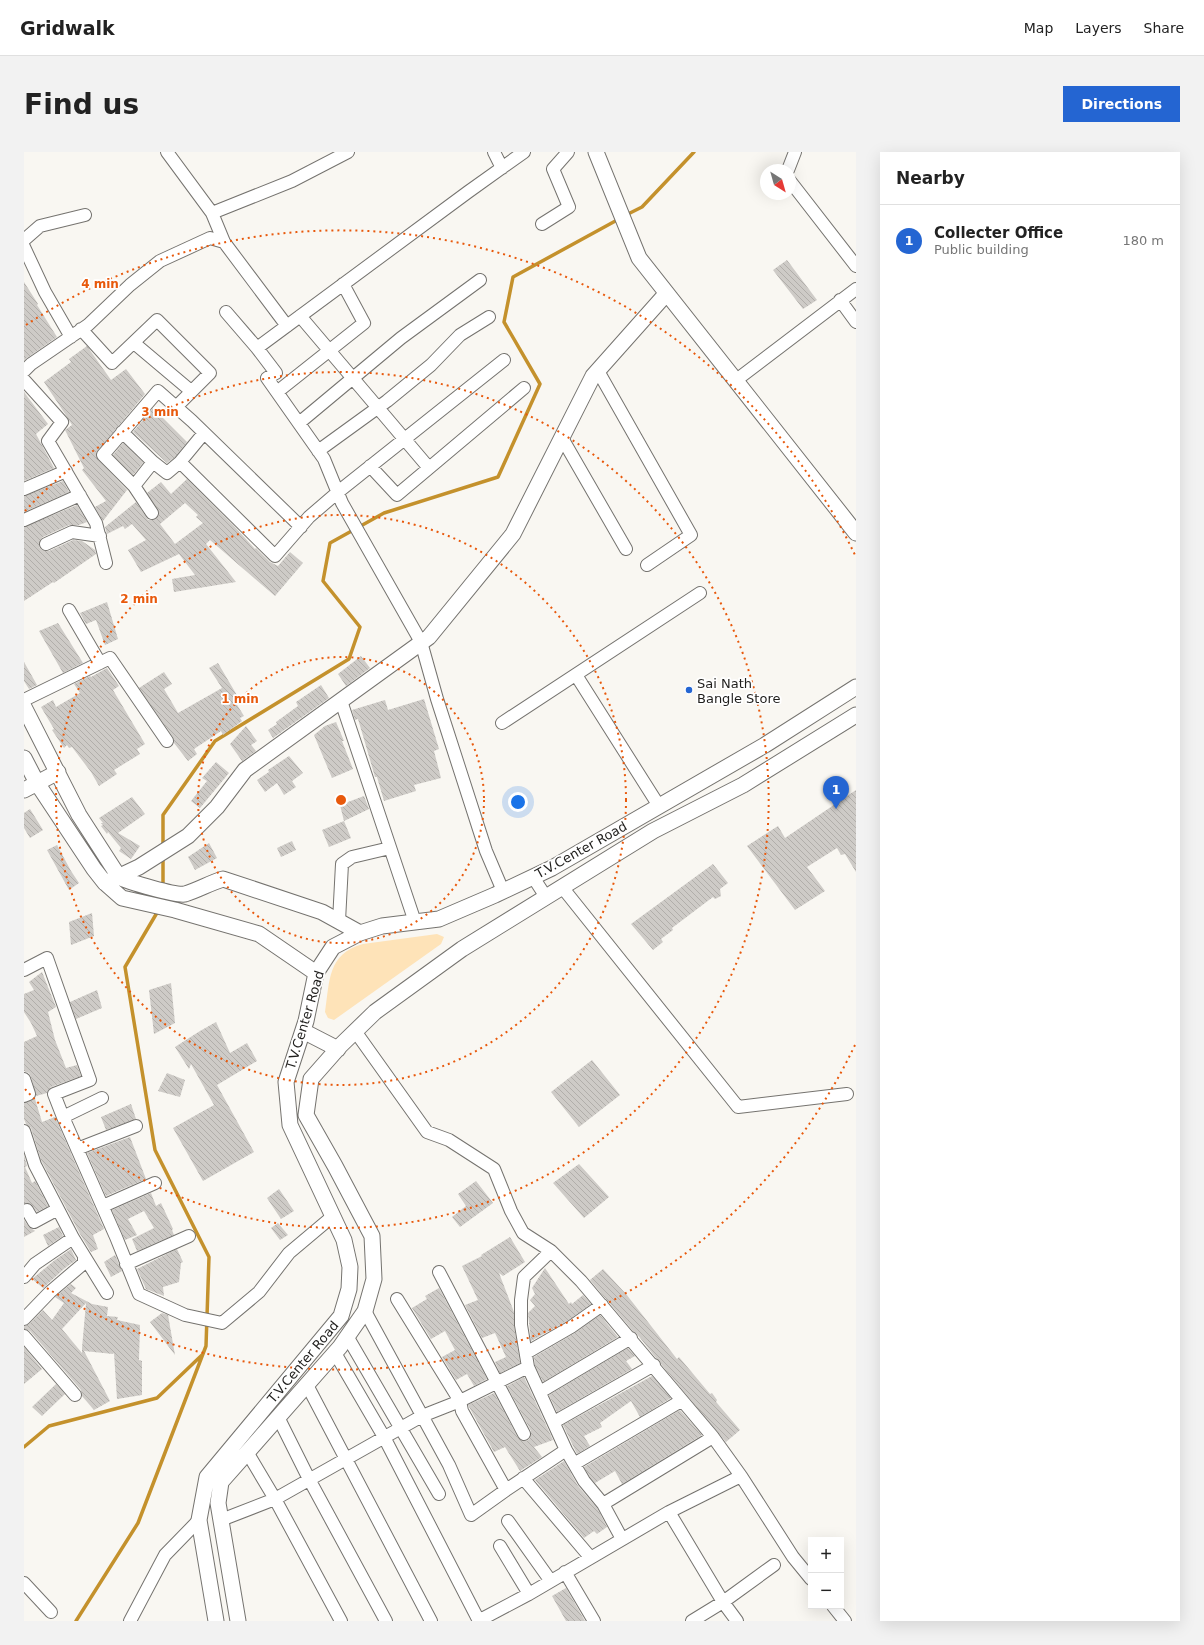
<!DOCTYPE html>
<html lang="en">
<head>
<meta charset="utf-8">
<style>
	body { margin:0; font-family:"DejaVu Sans",sans-serif; background:#f2f2f2; color:#222 }
	.controls { position:absolute; right:12px; bottom:12px; display:grid; overflow:hidden; border-radius:0px; box-shadow:0 4px 16px #0002 }
	.controls button { width:36px; height:36px; display:grid; place-items:center; padding:0; border:0; border-bottom:1px solid #e0e0e0; background:#fff; color:#222; font:20px sans-serif }
	.compass { position:absolute; left:736px; top:12px; width:36px; height:36px; border-radius:50%; background:#fff; box-shadow:0 4px 16px #0002; rotate:143deg }
	.you { position:absolute; left:494px; top:650px; width:14px; height:14px; margin:-10px; border:3px solid #fff; border-radius:50%; background:#1a73e8; box-shadow:0 0 0 6px #1a73e833 }
	.badge { display:grid; place-items:center; width:26px; height:26px; border-radius:50%; background:#2465d2; color:#fff; font-size:13px; font-weight:700 }
	.pin { position:absolute; translate:-50% -33px; filter:drop-shadow(0 1px 2px #0008) }
	.pin::after { content:''; position:absolute; top:21px; width:14px; height:12px; background:inherit; clip-path:polygon(0 0,100% 0,50% 100%) }
	.list { margin:0; padding:0; list-style:none }
	h2 { display:flex; justify-content:space-between; align-items:center; height:52px; margin:0; padding:0 16px; font-size:17px }
	h2 small { font-size:13px; font-weight:400; color:#767676 }
	.list li { display:grid; grid-template-columns:26px 1fr auto; gap:12px; align-items:center; box-sizing:border-box; height:72px; padding:0 16px; border-top:1px solid #e0e0e0 }
	.list b { display:block; font-size:15px; white-space:nowrap }
	.list p { margin:0; font-size:13px; white-space:nowrap; color:#767676 }
	.list em { font-size:13px; font-style:normal; color:#767676 }
	.map { position:relative; flex:none; width:832px; height:1469px; overflow:hidden; border-radius:0px }
	header { display:flex; align-items:center; gap:24px; box-sizing:border-box; height:56px; padding:0 20px; background:#fff; border-bottom:1px solid #e0e0e0 }
	header strong { font-size:19px }
	nav { display:flex; gap:22px; margin-inline-start:auto; font-size:14px }
	.intro { display:flex; align-items:center; justify-content:space-between; box-sizing:border-box; height:96px; padding:0 24px }
	h1 { margin:0; font-size:28px }
	.button { padding:10px 18px; border-radius:0px; background:#2465d2; color:#fff; font-size:14px; font-weight:700 }
	main { display:flex; gap:24px; padding:0 24px }
	aside { flex:1; background:#fff; border-radius:0px; box-shadow:0 4px 16px #0002 }
	.map>svg:first-child { display:block }
	.park { fill:#fee3b8 }
	.lines { fill:none; stroke-linecap:round; stroke-linejoin:round }
	.stream { stroke:#c4912c; stroke-width:3.5 }
	.building { fill:url(#building-back-hatch); fill-rule:evenodd }
	.minor-casing { stroke:#75736f; stroke-width:14 }
	.tertiary-casing { stroke:#75736f; stroke-width:17 }
	.minor { stroke:#fff; stroke-width:12 }
	.tertiary { stroke:#fff; stroke-width:15 }
	.ring { fill:none; stroke:#e8590c; stroke-width:2; stroke-dasharray:2 4 }
	.poi-dot { fill:#2465d2; stroke:#fff; stroke-width:1.5 }
	.labels { text-anchor:middle; dominant-baseline:central; stroke-width:3.5; stroke-linejoin:round; paint-order:stroke }
	.poi-label { font-size:13px; fill:#201f1d; stroke:#fff; text-anchor:start }
	.street-label { font-size:13px; fill:#201f1d; stroke:#fff }
	.centre { fill:#e8590c; stroke:#fff; stroke-width:2 }
	.ring-label { font-size:12px; text-anchor:middle; font-weight:bold; fill:#e8590c; stroke:#fff; stroke-width:3.5; stroke-linejoin:round; paint-order:stroke }
</style>
</head>
<body>
<header>
<strong>Gridwalk</strong>
<nav><a>Map</a><a>Layers</a><a>Share</a></nav>
</header>
<div class="intro"><h1>Find us</h1><a class="button">Directions</a></div>
<main>
<div class="map">
<svg width="832" height="1469" viewBox="0 0 832 1469">
	<defs>
		<pattern id="building-back-hatch" width="6" height="6" patternUnits="userSpaceOnUse"><rect width="6" height="6" fill="#cecbc7"/><path d="M-1 5l2 2M0 0l6 6M5-1l2 2" fill="none" stroke="#b1aeaa"/></pattern>
	</defs>
	<rect width="100%" height="100%" fill="#f9f7f2"/>
	<path class="park" d="M413,782L420,785L417,792L310,868L304,866L301,860C306,829 303,802 339,792Z"/>
	<g class="lines">
		<path class="stream" d="M602,63L618,55L670,0
			M139,696V663L191,589L325,507L336,475L299,429L306,391L360,361L474,325L516,232L480,170L489,125L595,67
			M139,736V704
			M0,1295L25,1274L133,1246L178,1203
			M52,1469L114,1371L182,1194L185,1105L131,998L101,815L134,759"/>
	</g>
	<path class="building" d="M763,108L793,148L779,157L749,118Z
		M0,130L14,152L13,153L33,185L0,208Z
		M63,194L87,228L102,217L121,242L72,301L74,308L103,338L79,369L71,355L82,349L58,318L60,316L41,278L48,273L45,268L20,230L47,210L45,207Z
		M0,240L24,272L12,282L30,316L0,329Z
		M129,256L163,290L151,305L143,311L109,280Z
		M99,291L119,311L109,323L89,303Z
		M163,327L210,374L231,397L232,396L246,410L254,414L266,400L279,411L251,444L186,388L182,392L212,430L150,440L148,427L171,423L155,402L117,420L104,398L122,388L108,372L101,377L99,374L83,382L81,375L112,350L124,368H129L132,367L135,361L134,357L123,341L137,330L147,342ZM161,351L174,363L172,365L179,371L151,392L136,372Z
		M39,329L45,340L0,360V344Z
		M53,353L63,370L55,373H45L19,385L16,388L15,395L18,398L25,399L49,388L58,389L71,398L72,402L30,431L29,430L0,449V375Z
		M83,450L94,487L81,493L72,468L62,472L56,461Z
		M34,471L59,511L39,521L15,479Z
		M337,504L346,516L322,534L314,522Z
		M0,510L13,533L5,537L0,529Z
		M194,511L214,545L210,548L220,564L216,566L218,569L199,583L197,579L170,597L173,602L164,609L150,591L149,585L115,536L140,520L148,532L140,537L154,561L198,536L185,516Z
		M83,516L95,534L89,538L121,592L113,597L116,602L90,618L93,622L75,634L67,620L48,595L45,596L43,593L40,596L28,578L30,577L17,555L29,548L32,555L56,541L50,532L66,524L67,525Z
		M297,533L305,546L249,586L244,578L253,572L252,570L274,554L272,550Z
		M400,547L415,597L410,599L417,626L390,633L392,639L360,649L353,625H351L344,601L334,567L331,568L328,558L361,548L364,558Z
		M312,570L320,589H318L329,617L308,626L290,583L301,574Z
		M222,574L233,589L227,593L232,599L218,609L206,592Z
		M265,604L279,621L268,629L272,635L260,643L253,631L241,640L233,628L245,620L244,618Z
		M192,610L205,621L176,656L167,649L183,629L178,626Z
		M832,638V720L821,702L817,703L813,696L783,715L801,739L771,758L723,694L754,674L761,686Z
		M340,644L345,657L320,669L316,653Z
		M108,645L121,662L94,681L116,694L107,707L95,699L97,696L84,680L83,682L77,674L79,673L77,671H79L75,666Z
		M6,657L19,678L6,686L0,676V661Z
		M320,669L327,686L305,695L298,678Z
		M268,689L272,698L257,705L253,696Z
		M185,691L193,706L171,718L164,705Z
		M33,693L47,719L55,731L45,738L23,698Z
		M689,712L704,731L696,737L697,744L691,747L689,745L648,776L649,778L637,787L639,790L629,798L607,772Z
		M68,761L70,784L47,793L45,770Z
		M18,820L32,855L24,860L31,888L42,916L53,913L57,924L27,935L23,941L12,944L7,925L5,921L0,919V890L13,884L7,871L0,860V842L10,838L5,830Z
		M147,831L151,871L130,882L125,838Z
		M73,838L78,856L52,867L46,850Z
		M192,870L206,901L223,891L233,909L193,933L230,1000L179,1029L149,976L190,953L167,912L165,917L151,895L176,879Z
		M568,908L596,943L555,975L527,940Z
		M143,921L161,928L156,945L134,939Z
		M11,947L18,970L31,965L80,1077L69,1083L74,1097L67,1100L56,1082L17,1008L7,976L2,972L0,967V951Z
		M107,952L112,967L82,978L77,965Z
		M106,985L122,1027L82,1044L63,1001Z
		M0,1003L3,1014L1,1015L8,1031L11,1029L24,1054L13,1060L7,1052L0,1051Z
		M555,1012L585,1045L560,1066L529,1031Z
		M452,1029L469,1051L436,1075L428,1065L442,1054L434,1042Z
		M255,1037L270,1059L257,1067L243,1046Z
		M127,1041L132,1054L137,1051L149,1077L148,1078L150,1083L113,1099L108,1087L130,1076L120,1059L104,1067L113,1083L101,1088L88,1058Z
		M0,1068L4,1074L11,1079L0,1085Z
		M254,1071L264,1083L256,1088L247,1076Z
		M35,1075L39,1084L24,1094L19,1083Z
		M486,1085L501,1110L479,1124L475,1121L490,1160V1174L496,1211L476,1221L471,1210L482,1205L471,1181L458,1186L441,1153L454,1148L438,1114L458,1104L457,1103Z
		M47,1097L52,1108L41,1116L19,1136L8,1127L31,1108Z
		M153,1097L159,1110L157,1111L155,1130L139,1135L140,1144L122,1137L113,1117Z
		M91,1103L98,1119L87,1125L80,1110Z
		M521,1116L545,1152L547,1150L548,1152L559,1143L567,1152L543,1169L507,1189L504,1161L511,1154L506,1148L511,1142L508,1136Z
		M579,1117L602,1142L653,1207L655,1205L686,1242L688,1241L693,1248L692,1250L716,1278L702,1290L637,1212L636,1209L632,1206L613,1182L609,1179L566,1128Z
		M47,1132L52,1136L47,1141L68,1152L84,1155L83,1164L94,1165L93,1168L116,1173L115,1208L118,1209V1243L93,1247L90,1201L89,1202L60,1199L86,1249L70,1258L58,1244L57,1238L6,1179L0,1177V1174L5,1172L19,1158L28,1168L40,1151L31,1145ZM62,1151L58,1196V1201L38,1177Z
		M415,1136L463,1227L450,1234L443,1222L432,1228L418,1205L431,1198L421,1179L407,1187L388,1156L403,1147L401,1144Z
		M138,1161L144,1163L151,1203L126,1170Z
		M576,1163L594,1185L519,1230L511,1213L510,1205L551,1181Z
		M0,1195L18,1217L0,1232Z
		M604,1196L611,1204L602,1209L608,1217L533,1260L525,1243Z
		M628,1224L647,1246L616,1265L607,1249L576,1271L578,1275L560,1284L566,1294L553,1302L539,1273Z
		M500,1225L529,1288L510,1295L518,1305L496,1319L481,1295L470,1300L444,1253L470,1241L494,1286L499,1289H503L506,1286L507,1279L483,1234Z
		M32,1232L41,1242L18,1264L8,1255Z
		M656,1258L678,1283L598,1332L591,1319L571,1331L566,1325L560,1315Z
		M540,1309L554,1334L573,1356L583,1375L573,1382L570,1379L560,1386L511,1328Z
		M542,1436L561,1469H542L528,1444Z"/>
	<g class="lines">
		<g class="minor-casing">
			<path id="minor" d="M143,0L188,61L200,90
				M470,0L478,16
				M764,18L771,0
				M766,29L832,114
				M188,61L268,29L324,0
				M518,72L545,55L529,17L544,0
				M0,88L16,74L61,63
				M0,95L21,140L47,185
				M816,148L832,170
				M202,160L233,196L252,221L243,226L300,307L318,351L397,490L413,547L462,699L479,739
				M276,164L405,316
				M57,177L88,211L133,168L186,221L152,255
				M110,191L167,239
				M233,196L444,40L500,0
				M0,219L7,212L64,173L106,133L136,109L186,86L200,90L263,174
				M574,219L667,383L623,413
				M0,228L38,270L24,289L72,371L82,411
				M711,229L832,137
				M253,240L340,171L319,132
				M275,271L377,186L456,128
				M98,280L129,310
				M538,286L602,397
				M294,299L363,249L407,213L436,183L465,165
				M156,310L251,404L285,365L314,340L480,208
				M346,314L373,343L500,236
				M110,334L129,310L143,321L156,310L180,281
				M0,337L42,319
				M128,361L110,334L79,303L134,239L168,269L277,375
				M0,368L56,343
				M22,392L48,380L76,384
				M45,458L76,511
				M552,523L635,654
				M0,548L86,506L143,589
				M317,549L391,770
				M478,571L676,441
				M509,725L522,745
				M538,735L714,955L823,942
				M315,769L318,712L328,705L366,696
				M0,818L23,806L66,928L30,942L39,965L92,1085L115,1142L161,1163L198,1171L235,1140L265,1101L309,1064
				M331,879L403,980L425,988L470,1017L487,1059L499,1081L527,1099L557,1129L689,1285L717,1324L645,1360L505,1442L454,1469
				M0,927L5,942L0,944
				M39,965L78,946
				M0,979L11,1013L49,1086L83,1141
				M53,997L112,974
				M79,1054L131,1031
				M0,1059L3,1058L10,1070L34,1057
				M527,1099L500,1125L497,1148V1173L504,1215L542,1298L560,1329L579,1352L598,1387
				M102,1112L165,1084
				M415,1120L500,1282
				M0,1125L11,1112L49,1086
				M373,1147L436,1249L438,1259L482,1338
				M341,1159L425,1313L447,1363L482,1338L542,1298
				M0,1167L26,1140L60,1111V1104
				M0,1184L51,1243
				M323,1184L415,1342
				M311,1201L360,1285L455,1469
				M502,1201L547,1175L578,1153
				M283,1233L407,1469
				M516,1240L607,1186
				M254,1265L285,1327L362,1469
				M530,1270L630,1213
				M223,1300L251,1347L317,1469
				M550,1312L657,1249
				M717,1324L769,1405L787,1427
				M499,1326L566,1405
				M579,1352L689,1285
				M645,1360L699,1450L713,1469
				M197,1368L251,1347L398,1264L436,1249L504,1215
				M484,1369L526,1428
				M476,1394L505,1442
				M541,1420L570,1469
				M0,1431L27,1460
				M809,1454L821,1469
				M106,1469L141,1403L175,1368
				M668,1469L699,1450L750,1413"/>
		</g>
		<g class="tertiary-casing">
			<path id="tertiary" d="M572,0L615,106L832,381
				M0,555L55,663L95,725C104,730 153,744 161,742C174,738 186,731 199,727L298,760L336,781
				M0,606L13,631L70,717L81,731L98,746L151,758L235,782L292,821
				M0,638L34,620
				M81,731L115,715L164,684L193,655L221,618L405,485L489,382L569,224L642,142
				M279,879L314,897
				M192,1469L175,1368L183,1325L317,1164L325,1137L326,1115L320,1088L266,973L262,930L282,869L292,821L309,795L336,781L358,774L415,767L471,743L528,716L741,593L832,535
				M214,1469L194,1351L197,1330L316,1195L341,1159L350,1127L348,1084L311,1014L282,963L287,927L317,893L351,860L438,797L629,679L719,633L832,563"/>
		</g>
		<use href="#minor" class="minor"/>
		<use href="#tertiary" class="tertiary"/>
	</g>
	<g class="ring">
		<circle cx="317" cy="648" r="143"/>
		<circle cx="317" cy="648" r="285"/>
		<path d="M1 359A428 428 0 1 1 1 937"/>
		<path d="M831 893A570 570 0 0 1 2 1123M2 173A570 570 0 0 1 831 403"/>
	</g>
	<circle class="poi-dot" cx="665" cy="538" r="4"/>
	<g class="labels">
		<g class="poi-label">
			<text x="673" y="531">Sai Nath<tspan x="673" dy="15">Bangle Store</tspan></text>
		</g>
		<g class="street-label">
			<text transform="translate(557 698) rotate(-29)">T.V.Center Road</text>
			<text transform="translate(281 868) rotate(-73)">T.V.Center Road</text>
			<text transform="translate(279 1210) rotate(-50)">T.V.Center Road</text>
		</g>
	</g>
	<circle cx="317" cy="648" r="6" class="centre"/>
	<g class="ring-label">
		<text x="76" y="136">4 min</text>
		<text x="136" y="264">3 min</text>
		<text x="115" y="451">2 min</text>
		<text x="216" y="551">1 min</text>
	</g>
</svg>
<div class="controls">
<button>+</button>
<button>−</button>
</div>
<svg class="compass" viewBox="-18 -18 36 36"><path d="M0-13l5 13h-10z" fill="#e53935"/><path d="M0 13l5-13h-10z" fill="#767676"/></svg>
<div class="you"></div>
<div class="pin badge" style="left:812px;top:657px">1</div>
</div>
<aside>
<h2>Nearby<small></small></h2>
<ul class="list">
<li><span class="badge">1</span><div><b>Collecter Office</b><p>Public building</p></div><em>180 m</em></li>
</ul>
</aside>
</main>
</body>
</html>
